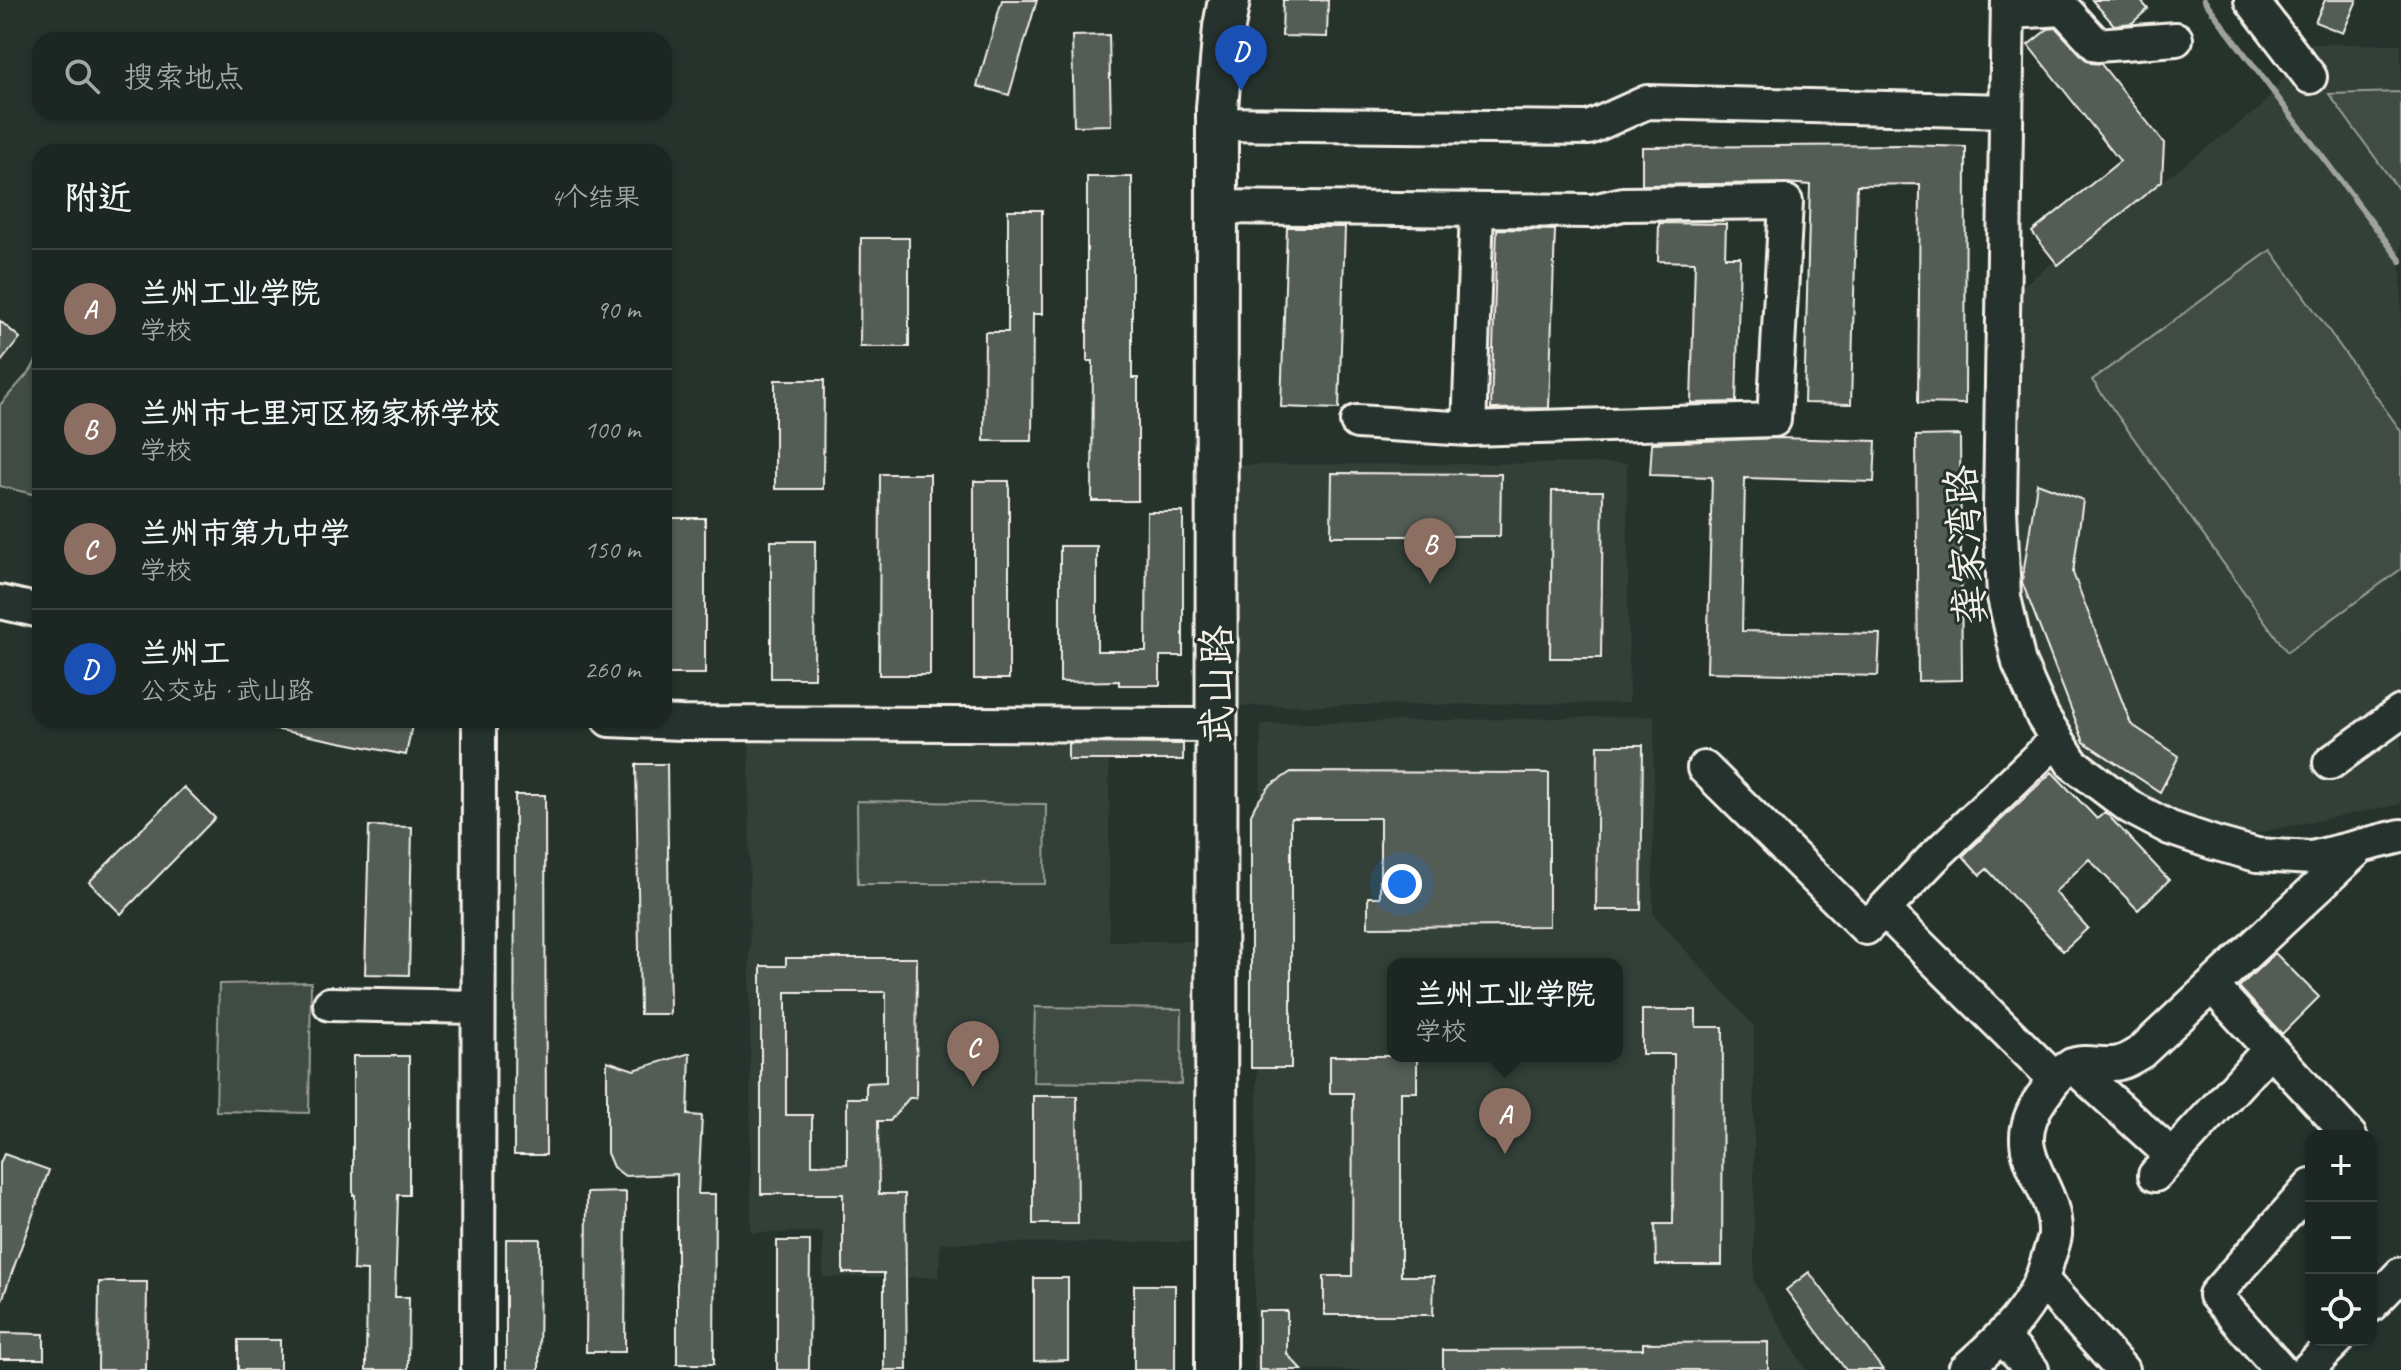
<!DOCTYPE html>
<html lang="zh">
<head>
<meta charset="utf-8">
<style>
	body { margin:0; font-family:Caveat,"LXGW WenKai TC",sans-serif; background:#252e2a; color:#f1f3f6 }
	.controls { position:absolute; right:24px; bottom:24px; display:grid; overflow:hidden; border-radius:16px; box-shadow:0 2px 6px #0004 }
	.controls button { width:72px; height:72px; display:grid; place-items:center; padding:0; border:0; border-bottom:2px solid #3a4340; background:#1c2622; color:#f1f3f6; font:40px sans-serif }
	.you { position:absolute; left:1402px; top:884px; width:28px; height:28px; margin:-20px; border:6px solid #fff; border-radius:50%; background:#1a73e8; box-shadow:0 0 0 12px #1a73e833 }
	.badge { display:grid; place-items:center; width:52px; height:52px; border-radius:50%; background:#ff9aa2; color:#fff; font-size:26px; font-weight:700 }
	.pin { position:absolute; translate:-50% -66px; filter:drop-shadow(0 2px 4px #0008) }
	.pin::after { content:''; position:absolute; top:42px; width:28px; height:24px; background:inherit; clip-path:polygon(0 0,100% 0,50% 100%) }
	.popup { position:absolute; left:1387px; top:958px; width:236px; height:104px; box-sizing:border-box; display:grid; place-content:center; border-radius:16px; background:#1c2622; filter:drop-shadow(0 2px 6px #0005); font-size:26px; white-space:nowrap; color:#a0a5a5 }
	.popup b { font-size:30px; color:#f1f3f6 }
	.popup::after { content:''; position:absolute; left:50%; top:100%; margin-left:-16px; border:16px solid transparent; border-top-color:#1c2622 }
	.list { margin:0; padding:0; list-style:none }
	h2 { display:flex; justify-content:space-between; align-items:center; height:104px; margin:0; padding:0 32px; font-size:34px }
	h2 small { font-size:26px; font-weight:400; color:#a0a5a5 }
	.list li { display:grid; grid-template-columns:52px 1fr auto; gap:24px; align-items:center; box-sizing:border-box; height:120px; padding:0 32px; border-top:2px solid #3a4340 }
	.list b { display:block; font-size:30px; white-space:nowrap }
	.list p { margin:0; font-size:26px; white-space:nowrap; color:#a0a5a5 }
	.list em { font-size:26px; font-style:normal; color:#a0a5a5 }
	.icon { flex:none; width:44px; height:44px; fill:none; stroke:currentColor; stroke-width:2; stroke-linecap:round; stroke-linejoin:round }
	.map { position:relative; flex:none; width:2401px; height:1370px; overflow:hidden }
	.search { position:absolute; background:#1c2622; box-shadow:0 2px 6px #0004; left:32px; top:32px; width:640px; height:88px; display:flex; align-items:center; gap:20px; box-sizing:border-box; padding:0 28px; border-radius:24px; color:#a0a5a5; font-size:30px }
	.panel { position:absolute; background:#1c2622; box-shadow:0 2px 6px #0004; left:32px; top:144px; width:640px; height:584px; border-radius:24px }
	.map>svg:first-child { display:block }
	.built { fill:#333f39; fill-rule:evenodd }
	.green { fill:#414b45; stroke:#9a9e96; stroke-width:2 }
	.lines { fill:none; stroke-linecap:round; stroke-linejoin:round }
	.stream { stroke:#9fa39b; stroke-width:6 }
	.building { fill:#525c55; stroke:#f4f1e8; stroke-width:2; fill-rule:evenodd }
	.minor-casing { stroke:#f4f1e8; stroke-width:38 }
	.major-casing { stroke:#f4f1e8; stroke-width:46 }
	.minor { stroke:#26332d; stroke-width:32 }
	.major { stroke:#26332d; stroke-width:40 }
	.labels { text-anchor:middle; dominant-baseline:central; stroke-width:6; stroke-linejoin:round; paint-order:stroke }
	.street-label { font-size:40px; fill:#f4f1e8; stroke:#26332d }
</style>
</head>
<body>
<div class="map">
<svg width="2401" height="1370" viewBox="0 0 2401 1370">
	<rect width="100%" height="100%" fill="#26332d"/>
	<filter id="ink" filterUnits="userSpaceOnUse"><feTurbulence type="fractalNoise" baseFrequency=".0125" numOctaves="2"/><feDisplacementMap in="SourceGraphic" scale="16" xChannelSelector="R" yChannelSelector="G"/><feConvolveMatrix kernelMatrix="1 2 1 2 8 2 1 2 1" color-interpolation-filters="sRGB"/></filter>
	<g filter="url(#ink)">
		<path class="built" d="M2309,44H2401V804L2251,834L2160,812L2090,763L2034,667L2013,524L2022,286L2260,108Z
			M1627,463L1629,703L1232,706L1231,465Z
			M1654,716L1653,914L1754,1026V1282L1806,1370H1254L1261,724ZM1393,964H1617V1056H1393Z
			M1109,740V941H1195L1196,1242L940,1243L939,1277H823V1232L751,1233L749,742Z"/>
		<path class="green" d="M2401,92V193L2329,94Z
			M2271,250L2401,431V569L2287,652L2092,380Z
			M40,353V496L0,486V405L31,370Z
			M857,801L1046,804L1045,884H858Z
			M311,982L309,1113L216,1111L219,984Z
			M1035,1007L1182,1009L1181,1084L1033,1082Z"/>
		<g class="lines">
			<path class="stream" d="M2204,0L2401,261"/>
		</g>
		<path class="building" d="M1002,0H1037L1009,95L977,86Z
			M1283,0H1328L1327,37L1282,36Z
			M2092,0H2140L2148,9L2132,23L2114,25Z
			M2325,0H2357L2343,33L2315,22Z
			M2056,28L2084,58L2091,63L2101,64L2164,143L2162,181L2058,265L2032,232L2120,161L2028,45L2048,29Z
			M1109,35L1111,125L1074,126L1072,36Z
			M1906,145L1966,147L1965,404L1918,403L1920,184L1857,185L1851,404L1804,403L1810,185L1786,183L1642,185V147Z
			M1087,177H1132V378H1138V501H1092L1093,361H1087Z
			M1008,210H1042V314H1033L1032,441H984L985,332H1008Z
			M1659,223L1726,224L1725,257H1740L1736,402L1691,403L1695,262L1658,261Z
			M1287,227H1345L1339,409L1281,407Z
			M1497,229L1555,230L1549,408L1491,409Z
			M861,238H909V347H860Z
			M0,321L20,338L0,363Z
			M775,380H824L823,489H775Z
			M1960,435L1962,680L1918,681L1916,436Z
			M1779,438L1876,441L1874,482L1745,478L1742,631L1880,634L1878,676L1707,672L1712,477L1650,475L1652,443Z
			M1332,473L1501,474L1500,536H1331Z
			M880,474H930V675H879Z
			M974,481H1009V679H974Z
			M2037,483L2083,500L2073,573L2131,724L2179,756L2160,792L2084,742L2022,582Z
			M1552,491H1603L1601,658H1550Z
			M1147,512H1183V656H1160V685H1119V681L1060,682V546H1097V651H1146Z
			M664,518H705V674H664Z
			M771,541H815L814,678H771Z
			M270,720H413L406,755L269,728Z
			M1068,743L1183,744V760H1068Z
			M1598,745H1643L1641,910H1596Z
			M636,764H667L670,1014H640Z
			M1291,772L1549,773V926L1368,927V897H1380V818H1291V1068H1251V814L1256,804L1270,786Z
			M2052,772L2097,819L2105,812L2169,880L2138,910L2089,859L2055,892L2088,928L2063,951L1987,869L1980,875L1963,856Z
			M184,787L215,818L121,914L89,882Z
			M515,795H545L546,1155H514Z
			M369,826L412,827L409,975L365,974Z
			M2275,953L2319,997L2282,1034L2239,987Z
			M786,958H917L916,1098H909L890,1121H878L879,1194H905L907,1370H884V1273H843V1194H761V966H786ZM786,992H886V1082L866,1083V1098H847V1164L812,1165V1115H786Z
			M1642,1010H1696V1027H1723L1722,1265H1656L1655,1224H1673L1674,1054H1642Z
			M690,1053L688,1115L702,1116L698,1194H715L714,1364H677V1174L625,1176L613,1167L607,1153V1061L634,1070Z
			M353,1056H409V1195H398L395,1297H409L408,1370H366L367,1271L353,1270L355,1195H353Z
			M1330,1056H1417V1092H1401V1276H1434L1433,1315H1324V1276H1352L1353,1093H1330Z
			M1033,1096H1077L1078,1224H1033Z
			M4,1154L49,1170L2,1300H0V1163Z
			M626,1192L625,1352H586L587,1193Z
			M506,1239H540L539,1370H506Z
			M777,1241H810L809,1370H777Z
			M1809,1272L1883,1370H1846L1786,1290Z
			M1034,1278H1068V1360L1034,1361Z
			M99,1282H147L146,1370H98Z
			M1134,1285H1175V1370H1134Z
			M1259,1311H1287V1354L1302,1370H1259Z
			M0,1333L44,1334V1359H0Z
			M238,1340H280V1370H238Z
			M1768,1342V1370H1443V1350L1643,1349V1343Z"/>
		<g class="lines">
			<g class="minor-casing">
				<path id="minor" d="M2008,0L2000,509L2004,597L2019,663L2043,717L2072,763L2130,807L2170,828L2214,843L2257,855L2312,858L2401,836
					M2251,0L2310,77
					M2008,12L2064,9L2097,45L2176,39
					M1217,124L1589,128L1647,102L2006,111
					M1217,207L1593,211L1623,204L1786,202L1774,420L1469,429
					M1357,422L1469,429L1477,210
					M0,602L40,611
					M609,720L681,723L1217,725
					M2330,763L2401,712
					M1704,768L1866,928L1933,858L2057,739
					M1884,910L2055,1079
					M2212,986L2350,1136
					M330,1004L478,1007
					M2072,1065L2172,1156
					M2155,1175L2270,1049
					M2041,1279L2122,1370
					M2371,1305L2401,1274
					M2002,1337L2032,1370
					M478,1370L479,720
					M1965,1370C2001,1338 2036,1307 2048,1259C2050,1252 2054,1243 2055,1235C2057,1180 2001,1155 2042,1097C2050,1087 2058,1072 2071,1066C2084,1059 2105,1067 2119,1063C2127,1061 2134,1056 2141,1052L2359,848
					M2281,1370L2215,1295L2311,1186
					M2307,1370L2337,1340"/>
			</g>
			<g class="major-casing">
				<path id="major" d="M1216,1370L1217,108L1224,27L1229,0"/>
			</g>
			<use href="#minor" class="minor"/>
			<use href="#major" class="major"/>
		</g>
	</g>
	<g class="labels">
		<g class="street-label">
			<text transform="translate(1966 545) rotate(-94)">龚家湾路</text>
			<text transform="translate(1217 685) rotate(-90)">武山路</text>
		</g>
	</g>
</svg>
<div class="controls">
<button>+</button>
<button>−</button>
<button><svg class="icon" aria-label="locate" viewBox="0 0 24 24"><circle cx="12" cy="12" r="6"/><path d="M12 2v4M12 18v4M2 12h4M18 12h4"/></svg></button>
</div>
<div class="you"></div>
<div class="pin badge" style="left:1505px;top:1154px;background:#8d6e63">A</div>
<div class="popup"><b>兰州工业学院</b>学校</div>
<div class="pin badge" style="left:1430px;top:584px;background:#8d6e63">B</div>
<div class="pin badge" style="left:973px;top:1087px;background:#8d6e63">C</div>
<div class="pin badge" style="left:1241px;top:91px;background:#1a4fb4">D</div>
<div class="search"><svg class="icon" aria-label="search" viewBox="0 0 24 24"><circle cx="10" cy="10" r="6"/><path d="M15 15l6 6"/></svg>搜索地点</div>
<section class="panel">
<h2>附近<small>4个结果</small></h2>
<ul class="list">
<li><span class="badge" style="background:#8d6e63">A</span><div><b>兰州工业学院</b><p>学校</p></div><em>90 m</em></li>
<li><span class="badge" style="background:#8d6e63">B</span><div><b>兰州市七里河区杨家桥学校</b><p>学校</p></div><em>100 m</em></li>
<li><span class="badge" style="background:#8d6e63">C</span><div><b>兰州市第九中学</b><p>学校</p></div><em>150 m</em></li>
<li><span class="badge" style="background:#1a4fb4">D</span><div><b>兰州工</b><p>公交站 · 武山路</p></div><em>260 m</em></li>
</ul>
</section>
</div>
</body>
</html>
